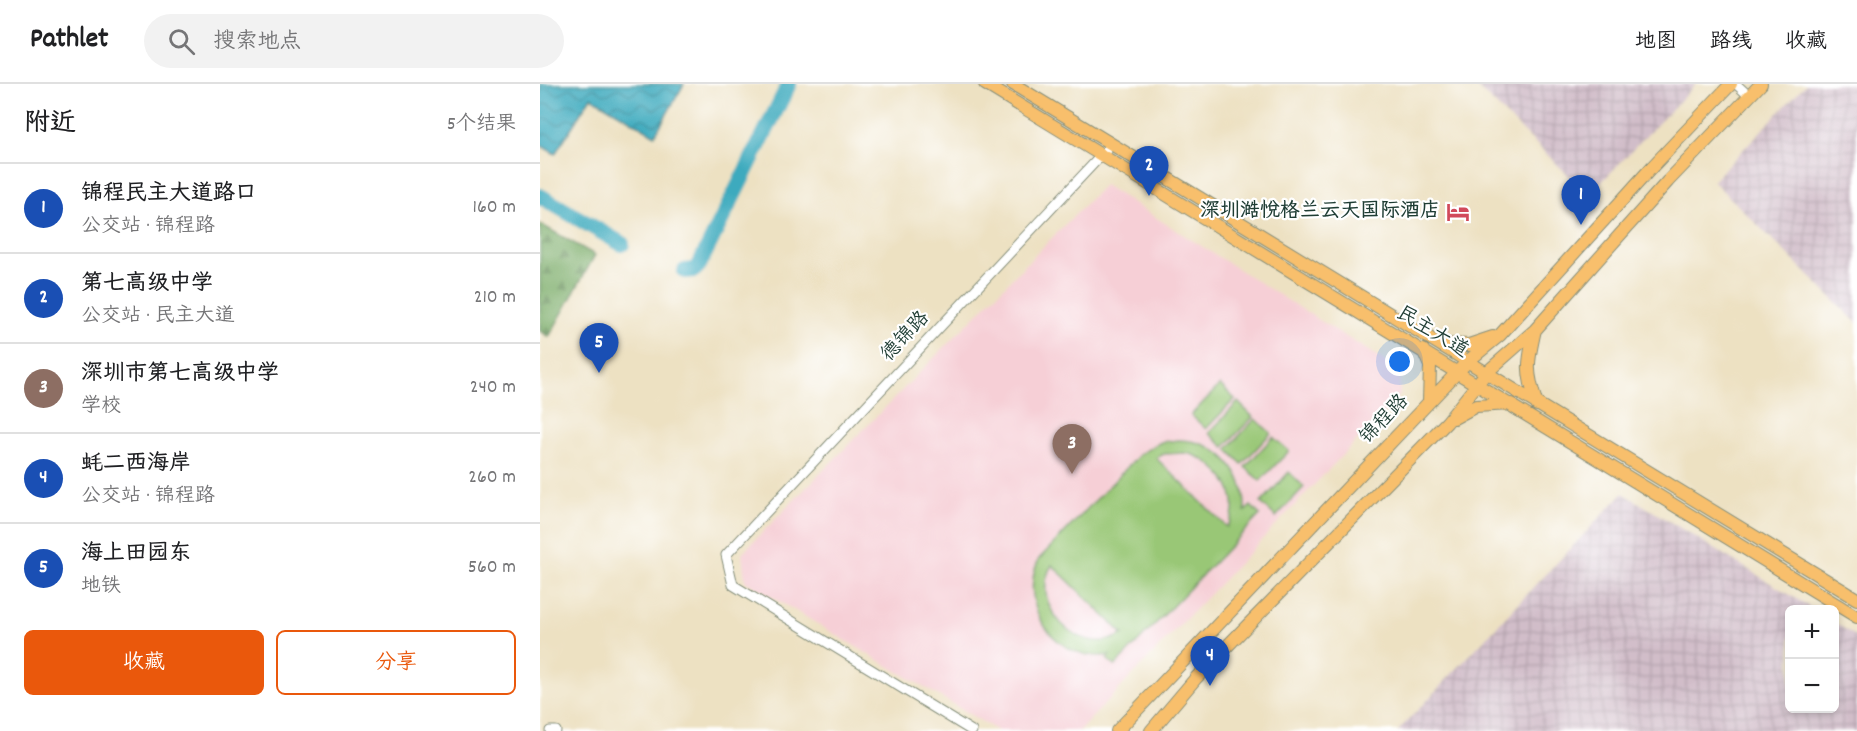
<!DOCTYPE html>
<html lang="zh">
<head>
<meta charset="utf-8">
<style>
	body { margin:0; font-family:Dekko,"LXGW WenKai TC",sans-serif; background:#f2f2f2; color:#202124 }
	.controls { position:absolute; right:18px; bottom:18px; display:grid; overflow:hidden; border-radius:9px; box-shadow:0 3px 9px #0003 }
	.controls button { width:54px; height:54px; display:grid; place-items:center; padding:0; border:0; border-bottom:2px solid #e0e0e0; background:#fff; color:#202124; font:30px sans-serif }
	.you { position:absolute; left:860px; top:278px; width:21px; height:21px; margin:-15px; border:4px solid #fff; border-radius:50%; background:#1a73e8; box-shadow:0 0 0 9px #1a73e833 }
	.badge { display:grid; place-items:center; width:39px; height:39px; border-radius:50%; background:#ea580c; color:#fff; font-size:20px; font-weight:700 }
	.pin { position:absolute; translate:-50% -50px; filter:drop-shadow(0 2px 3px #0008) }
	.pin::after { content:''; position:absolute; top:32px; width:21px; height:18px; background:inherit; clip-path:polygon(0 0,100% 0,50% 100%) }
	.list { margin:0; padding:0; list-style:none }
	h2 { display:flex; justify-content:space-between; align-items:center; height:78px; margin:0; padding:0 24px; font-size:26px }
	h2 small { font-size:20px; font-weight:400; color:#757577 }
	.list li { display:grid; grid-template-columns:39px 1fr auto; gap:18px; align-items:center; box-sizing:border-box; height:90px; padding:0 24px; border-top:2px solid #e0e0e0 }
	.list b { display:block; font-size:22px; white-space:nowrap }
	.list p { margin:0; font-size:20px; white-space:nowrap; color:#757577 }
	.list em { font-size:20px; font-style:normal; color:#757577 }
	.actions { display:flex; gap:12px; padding:18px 24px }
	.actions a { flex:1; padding:14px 0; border:2px solid #ea580c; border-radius:9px; text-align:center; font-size:21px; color:#ea580c }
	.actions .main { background:#ea580c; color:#fff }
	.icon { flex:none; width:33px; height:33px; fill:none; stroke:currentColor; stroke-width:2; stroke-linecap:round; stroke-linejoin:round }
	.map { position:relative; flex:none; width:1317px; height:647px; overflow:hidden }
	header { display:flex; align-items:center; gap:36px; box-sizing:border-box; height:84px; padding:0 30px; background:#fff; border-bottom:2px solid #e0e0e0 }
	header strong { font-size:28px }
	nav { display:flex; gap:33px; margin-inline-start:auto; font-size:21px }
	.search { width:420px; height:54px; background:#f2f2f2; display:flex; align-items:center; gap:15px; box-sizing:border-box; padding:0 21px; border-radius:33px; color:#757577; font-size:22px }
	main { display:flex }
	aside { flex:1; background:#fff }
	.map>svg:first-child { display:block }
	.built { fill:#f6cfd6 }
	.industrial { fill:url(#industrial-grid) }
	.forest { fill:url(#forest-firs); stroke:#4c744e; stroke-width:1.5 }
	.pitch { fill:#99c776; stroke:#5c8255; stroke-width:1.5; fill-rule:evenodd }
	.water { fill:url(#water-waves); stroke:#2e7479; stroke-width:1.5 }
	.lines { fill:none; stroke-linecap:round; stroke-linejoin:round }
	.river { stroke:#3eaabe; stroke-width:16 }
	.minor-casing { stroke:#868f7b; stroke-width:11 }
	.major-casing { stroke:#868f7b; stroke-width:14 }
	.minor { stroke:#fff; stroke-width:9 }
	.major { stroke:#f8bf6c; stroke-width:12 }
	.labels { text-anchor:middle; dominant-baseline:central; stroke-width:4.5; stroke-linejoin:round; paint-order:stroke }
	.poi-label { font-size:20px; font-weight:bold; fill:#1f3d34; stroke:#fff; text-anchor:end }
	.street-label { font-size:20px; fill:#1f3d34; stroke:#fff }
</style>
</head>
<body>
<header>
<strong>Pathlet</strong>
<div class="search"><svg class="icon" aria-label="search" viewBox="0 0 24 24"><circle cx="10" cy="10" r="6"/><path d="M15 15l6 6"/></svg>搜索地点</div>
<nav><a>地图</a><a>路线</a><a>收藏</a></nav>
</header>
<main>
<aside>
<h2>附近<small>5个结果</small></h2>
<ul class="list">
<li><span class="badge" style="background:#1a4fb4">1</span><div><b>锦程民主大道路口</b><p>公交站 · 锦程路</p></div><em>160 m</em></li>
<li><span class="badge" style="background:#1a4fb4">2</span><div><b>第七高级中学</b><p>公交站 · 民主大道</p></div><em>210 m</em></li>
<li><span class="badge" style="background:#8d6e63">3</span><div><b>深圳市第七高级中学</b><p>学校</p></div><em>240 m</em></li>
<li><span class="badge" style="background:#1a4fb4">4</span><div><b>蚝二西海岸</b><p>公交站 · 锦程路</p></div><em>260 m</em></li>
<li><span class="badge" style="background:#1a4fb4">5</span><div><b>海上田园东</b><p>地铁</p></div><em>560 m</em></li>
</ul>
<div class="actions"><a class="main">收藏</a><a>分享</a></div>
</aside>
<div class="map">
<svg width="1317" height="647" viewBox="0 0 1317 647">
	<defs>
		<pattern id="industrial-grid" width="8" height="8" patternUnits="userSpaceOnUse" patternTransform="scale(1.5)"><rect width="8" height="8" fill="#d1bdc9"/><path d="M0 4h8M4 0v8" fill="none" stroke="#b3a3ad"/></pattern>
		<pattern id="forest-firs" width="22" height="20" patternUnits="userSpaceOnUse" patternTransform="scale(1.5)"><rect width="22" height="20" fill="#7aac67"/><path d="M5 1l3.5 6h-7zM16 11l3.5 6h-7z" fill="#638d56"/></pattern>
		<pattern id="water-waves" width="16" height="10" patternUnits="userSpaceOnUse" patternTransform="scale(1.5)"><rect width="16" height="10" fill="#3eaabe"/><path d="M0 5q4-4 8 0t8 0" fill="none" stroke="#338c9b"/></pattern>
	</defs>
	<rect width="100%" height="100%" fill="#fff"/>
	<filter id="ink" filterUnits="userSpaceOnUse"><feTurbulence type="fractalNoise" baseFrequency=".0167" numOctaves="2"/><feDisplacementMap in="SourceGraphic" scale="12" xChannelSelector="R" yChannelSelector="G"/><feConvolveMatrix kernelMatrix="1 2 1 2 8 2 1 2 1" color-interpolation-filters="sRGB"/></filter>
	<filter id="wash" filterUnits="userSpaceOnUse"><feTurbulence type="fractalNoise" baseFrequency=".008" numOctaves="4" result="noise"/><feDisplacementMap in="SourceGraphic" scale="24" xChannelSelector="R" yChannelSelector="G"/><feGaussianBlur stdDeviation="1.35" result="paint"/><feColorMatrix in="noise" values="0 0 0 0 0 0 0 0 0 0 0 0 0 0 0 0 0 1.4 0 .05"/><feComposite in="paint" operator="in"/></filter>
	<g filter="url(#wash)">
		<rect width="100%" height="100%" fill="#ede1c2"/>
		<path class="built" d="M564,101L859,286L860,311L539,647H458L205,497L202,469Z"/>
		<path class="industrial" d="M934,0H1156L1049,111Z
			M1266,0H1317V239L1173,97Z
			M1083,409L1273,525L1250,526V624H1294L1295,539L1317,553V647H858Z"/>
		<path class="forest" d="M0,140L55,171L9,253L0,247Z"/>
		<path class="pitch" d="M680,301L695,315L666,345L651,331Z
			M698,318L713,333L684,363L669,349Z
			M715,335L731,349L702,380L687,365Z
			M733,353L749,367L720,397L705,383Z
			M639,356C679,357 706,387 705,427L711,422L720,431L575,582L567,575L570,571C517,580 476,522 499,475L601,369L621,358ZM645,369C676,374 707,412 687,443L616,374L624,370ZM512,481L583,550C542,577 487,522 512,481Z
			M749,388L764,403L736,433L721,419Z"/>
		<path class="water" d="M0,0H144L115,51L51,13L15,70L0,61Z"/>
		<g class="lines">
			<path class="river" d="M0,112L82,160
				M145,187L154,186L159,181L249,0"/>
		</g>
	</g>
	<g filter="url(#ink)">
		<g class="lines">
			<g class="minor-casing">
				<path id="minor" d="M1196,0L1209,12
					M10,647H16
					M432,647L193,501L186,471L572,60"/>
			</g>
			<g class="major-casing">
				<path id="major" d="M445,0L1317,533
					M473,0L1317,515
					M995,246C987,280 986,288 997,321
					M903,260L929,261L953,253
					M883,266L890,282L889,318
					M914,334L936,322L971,320
					M577,647L927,278L960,251L1113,82L1191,0
					M611,647L656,594L907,338L946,289L995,246L1128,97L1221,0"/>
			</g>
			<use href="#minor" class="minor"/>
			<use href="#major" class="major"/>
		</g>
	</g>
	<defs>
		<g id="hotel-bare" transform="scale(1.8)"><path d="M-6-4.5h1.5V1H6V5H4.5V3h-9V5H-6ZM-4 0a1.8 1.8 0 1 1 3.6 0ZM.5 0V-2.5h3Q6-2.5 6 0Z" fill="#d1495b" stroke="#fff" stroke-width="2.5" paint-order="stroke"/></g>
	</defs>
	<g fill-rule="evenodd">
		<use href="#hotel-bare" x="918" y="128"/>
	</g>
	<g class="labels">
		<g class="poi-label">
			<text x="900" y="128">深圳澔悦格兰云天国际酒店</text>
		</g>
		<g class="street-label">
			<text transform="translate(892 249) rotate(31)">民主大道</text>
			<text transform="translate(366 253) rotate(-47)">德锦路</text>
			<text transform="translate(845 336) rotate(-46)">锦程路</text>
		</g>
	</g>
</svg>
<div class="controls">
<button>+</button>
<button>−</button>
</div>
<div class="you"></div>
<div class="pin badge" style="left:1041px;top:141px;background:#1a4fb4">1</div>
<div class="pin badge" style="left:609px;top:112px;background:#1a4fb4">2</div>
<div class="pin badge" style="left:532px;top:390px;background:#8d6e63">3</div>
<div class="pin badge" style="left:670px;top:602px;background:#1a4fb4">4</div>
<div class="pin badge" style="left:59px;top:289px;background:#1a4fb4">5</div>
</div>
</main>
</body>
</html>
